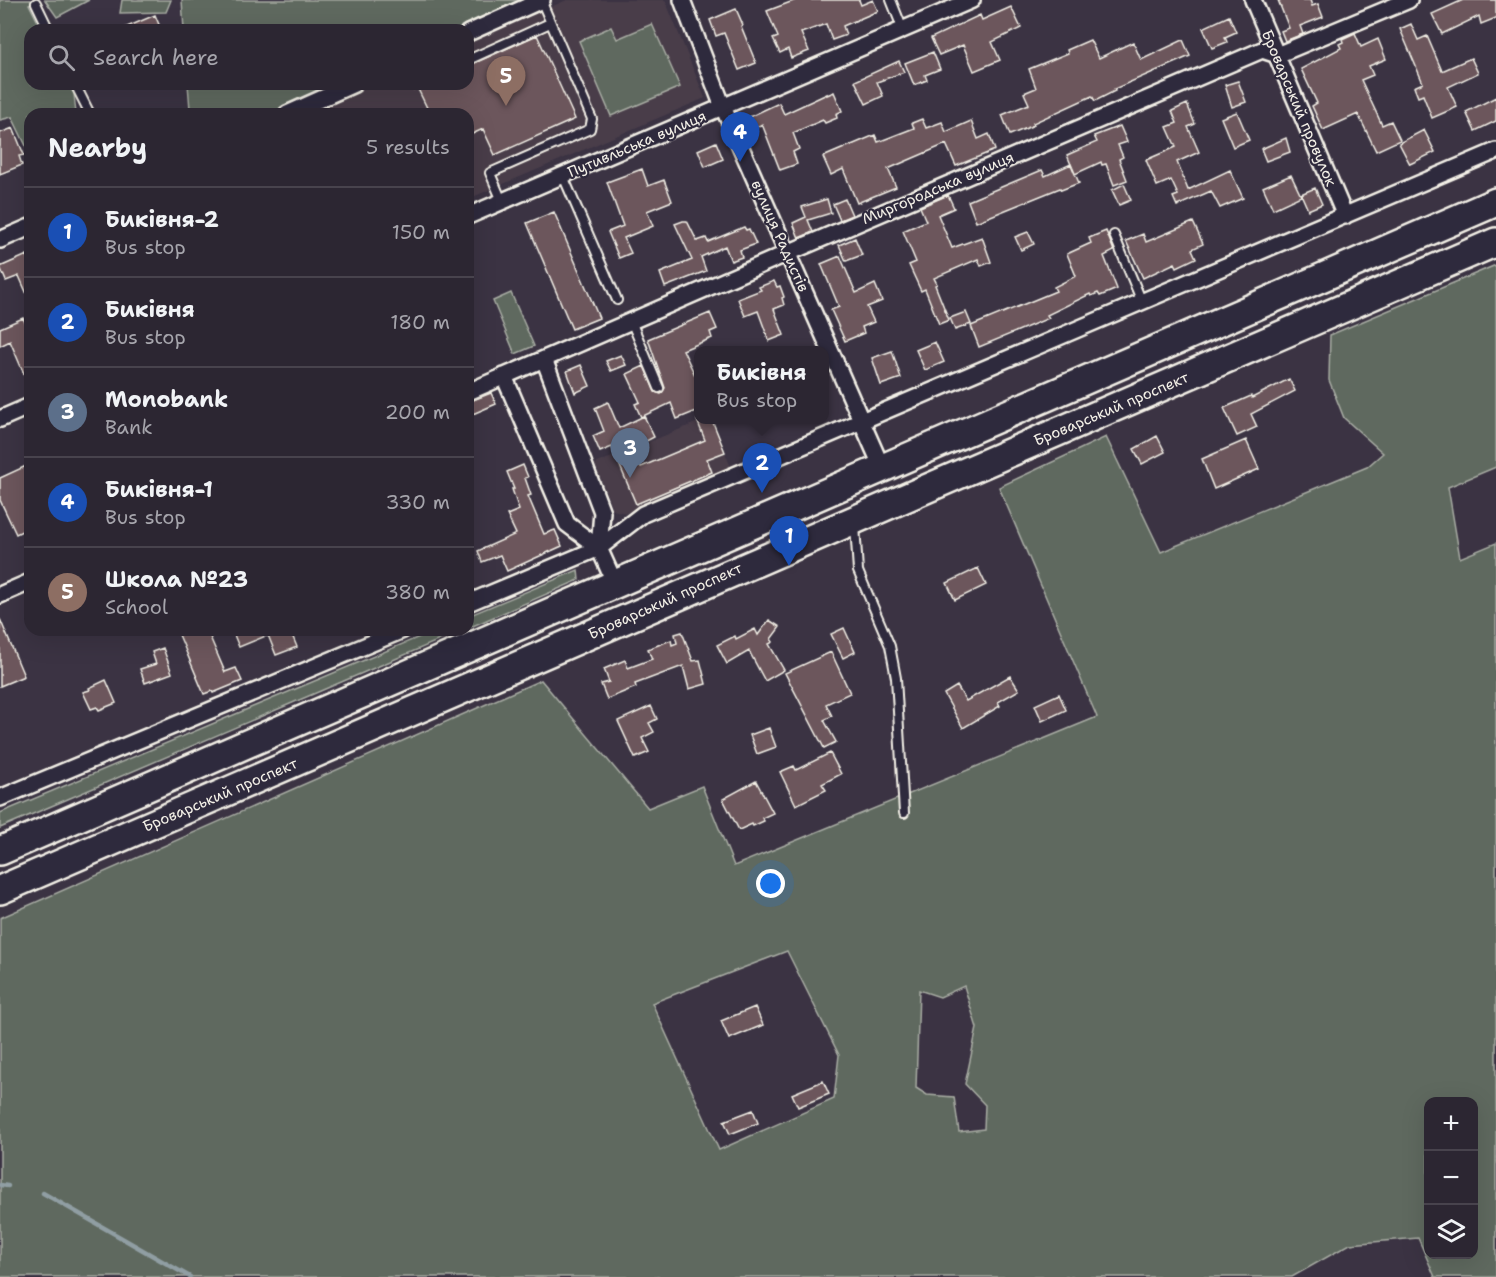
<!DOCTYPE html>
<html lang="en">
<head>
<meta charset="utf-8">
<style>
	body { margin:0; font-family:"Shantell Sans",sans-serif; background:#38323e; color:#f1f3f6 }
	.controls { position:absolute; right:18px; bottom:18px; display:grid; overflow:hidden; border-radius:12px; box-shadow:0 6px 24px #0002 }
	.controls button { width:54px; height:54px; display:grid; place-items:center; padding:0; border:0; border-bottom:2px solid #48434d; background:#2c2632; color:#f1f3f6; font:30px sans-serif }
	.you { position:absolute; left:771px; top:884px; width:21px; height:21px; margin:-15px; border:4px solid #fff; border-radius:50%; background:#1a73e8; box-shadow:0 0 0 9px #1a73e833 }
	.badge { display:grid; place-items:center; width:39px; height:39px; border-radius:50%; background:#d93025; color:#fff; font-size:20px; font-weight:700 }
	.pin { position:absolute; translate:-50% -50px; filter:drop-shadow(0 2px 3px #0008) }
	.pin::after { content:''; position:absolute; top:32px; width:21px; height:18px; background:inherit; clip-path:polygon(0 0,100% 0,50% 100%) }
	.popup { position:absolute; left:694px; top:346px; width:135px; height:78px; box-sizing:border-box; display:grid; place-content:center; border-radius:12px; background:#2c2632; filter:drop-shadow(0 2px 4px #0005); font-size:20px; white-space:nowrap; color:#a6a5ac }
	.popup b { font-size:22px; color:#f1f3f6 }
	.popup::after { content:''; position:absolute; left:50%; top:100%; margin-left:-12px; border:12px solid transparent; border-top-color:#2c2632 }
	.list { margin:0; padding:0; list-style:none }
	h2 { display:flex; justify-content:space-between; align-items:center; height:78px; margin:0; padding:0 24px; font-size:26px }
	h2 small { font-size:20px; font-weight:400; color:#a6a5ac }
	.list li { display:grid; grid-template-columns:39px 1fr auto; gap:18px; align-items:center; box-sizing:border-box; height:90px; padding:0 24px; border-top:2px solid #48434d }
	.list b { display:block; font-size:22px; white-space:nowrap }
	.list p { margin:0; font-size:20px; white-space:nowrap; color:#a6a5ac }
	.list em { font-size:20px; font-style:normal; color:#a6a5ac }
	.icon { flex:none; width:33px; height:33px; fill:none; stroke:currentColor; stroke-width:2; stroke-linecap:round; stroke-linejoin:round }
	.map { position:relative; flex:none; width:1496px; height:1277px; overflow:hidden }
	.search { position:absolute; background:#2c2632; box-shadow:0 6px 24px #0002; left:24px; top:24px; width:450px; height:66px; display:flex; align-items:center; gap:15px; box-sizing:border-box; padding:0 21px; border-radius:18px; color:#a6a5ac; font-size:22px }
	.panel { position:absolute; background:#2c2632; box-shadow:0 6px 24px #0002; left:24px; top:108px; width:450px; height:528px; border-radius:18px }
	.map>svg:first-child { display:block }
	.built { fill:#4a3e4a }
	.green { fill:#5e695f; stroke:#a9ada4; stroke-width:1.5; fill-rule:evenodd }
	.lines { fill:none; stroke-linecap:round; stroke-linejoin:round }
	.stream { stroke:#909ea3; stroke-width:4.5 }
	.building { fill:#6c565b; stroke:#f4f1e8; stroke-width:1.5 }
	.lane-casing { stroke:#f4f1e8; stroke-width:12 }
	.street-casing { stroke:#f4f1e8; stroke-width:20 }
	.highway-casing { stroke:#f4f1e8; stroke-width:32 }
	.lane { stroke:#2f2a3d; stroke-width:8 }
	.street { stroke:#2f2a3d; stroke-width:15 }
	.highway { stroke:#2f2a3d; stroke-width:27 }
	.labels { text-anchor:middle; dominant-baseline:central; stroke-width:4.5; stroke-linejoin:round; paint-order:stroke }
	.street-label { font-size:15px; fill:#f4f1e8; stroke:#2f2a3d }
</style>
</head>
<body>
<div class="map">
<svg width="1496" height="1277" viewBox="0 0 1496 1277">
	<rect width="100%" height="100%" fill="#3b3343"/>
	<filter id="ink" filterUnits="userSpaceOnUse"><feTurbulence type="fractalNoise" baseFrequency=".0167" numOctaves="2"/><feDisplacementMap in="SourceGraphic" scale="12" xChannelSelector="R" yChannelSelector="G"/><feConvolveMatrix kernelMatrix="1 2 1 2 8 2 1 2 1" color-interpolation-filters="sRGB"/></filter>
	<g filter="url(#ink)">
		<path class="built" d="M567,0H665L705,98L468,199V114H307L375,84H468V43Z
			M703,420H712L732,470L626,513L613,510L595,464Z"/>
		<path class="green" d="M0,0H37L29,4L42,30H30V84H69L74,94L76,114H30V154L12,117L0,120Z
			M45,0H89L57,17Z
			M122,0H171L166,12L120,13Z
			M182,0H532L464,30H184Z
			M652,24L680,87L611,116L579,41L611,27L617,39Z
			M188,84H341L273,114H182L190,109Z
			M1496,265V467L1448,487L1460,558L1496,543V1277H1435L1418,1238L1350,1244L1292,1277H0V918L541,680L648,808L702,786L734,866L1097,717L999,487L1106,437L1161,552L1367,467L1383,453L1344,418L1329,380L1330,335ZM787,951L839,1055L834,1099L719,1150L652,1003ZM964,986L977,1028L965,1084L985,1105L984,1129L959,1132L954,1097L927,1095L916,1088L919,990L940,997ZM1428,1102H1474V1254H1428Z
			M511,293L534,346L515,354L493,301Z
			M578,570L579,580L468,628V616Z
			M436,630H463L0,828V813Z"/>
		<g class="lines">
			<path class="stream" d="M0,1185L8,1186
				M43,1193L190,1277"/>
		</g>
		<path class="building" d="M796,0H859L861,5L873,0L878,11L843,26L846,35L832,40L826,24L801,33L809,51L791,58L788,49L780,53L773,39L778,37L767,11Z
			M1278,0H1310L1312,6L1318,4L1323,17L1300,26L1303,34L1285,41L1281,31L1289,28Z
			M1463,0H1496V18L1481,24L1479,16L1442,34L1432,14Z
			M1011,7L1021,28L992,42L1000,60L974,71L963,45L939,55L931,38L980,15L982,20Z
			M736,9L743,25L741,26L756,63L739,70L724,33L716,36L710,20Z
			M155,15L160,27L154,30H120Z
			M1229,16L1236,32L1225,37L1227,42L1212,48L1203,28Z
			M1411,24L1418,40L1427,36L1442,71L1471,58L1478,73L1448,87L1457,107L1432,118L1423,95L1418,97L1414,87L1423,83L1400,29Z
			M1355,33L1361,47L1378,39L1386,59L1369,66L1373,75L1361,80L1382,125L1391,121L1400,140L1376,151L1358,114L1323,130L1312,106L1317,103L1301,69L1341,48L1339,44L1343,42L1342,39Z
			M537,35L575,119L495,155L483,129L468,136V114H430L418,89L429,84H468V66Z
			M1090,40L1099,58L1133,42L1141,60L1183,40L1190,56L1114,89L1115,91L1095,101L1092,96L1033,123L1034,125L1010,135L1002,115L1029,104L1024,93L1036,88L1029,69L1068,53L1067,50Z
			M933,52L940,69L925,75L927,80L914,85L905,63Z
			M899,61L904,72L877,82L883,96L866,104L855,81Z
			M1238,81L1246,102L1232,107L1225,85Z
			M834,92L842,111L836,114L837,118L825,123L823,120L793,133L799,149L793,152L797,164L780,170L762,124L755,128L749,117L779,103L784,114L827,94V95Z
			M1496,97V121L1475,131L1466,112Z
			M1187,104L1195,124L1188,127L1199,152L1177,162L1188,190L1230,170L1243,198L1220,208L1211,191L1177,206L1173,197L1178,195L1171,180L1157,186L1146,160L1176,147L1167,127L1177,123L1172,111Z
			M1237,112L1249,140L1233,147L1221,118Z
			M922,119L926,128L942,122L946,132L971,121L978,139L989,134L995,150L956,166L946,144L888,169L896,187L857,203L843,169L831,175L823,157L875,135L878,142L914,128L912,123Z
			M1120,126L1127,142L1118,145L1123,157L1119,159L1127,180L1114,185L1106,164L1102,165L1101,162L1075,174L1067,155L1097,142L1094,136Z
			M13,128L24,155L19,156L22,165L0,174V133Z
			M1424,130L1435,152L1410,164L1399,143Z
			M1286,138L1290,152L1266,161L1261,149Z
			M716,142L723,159L705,167L698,150Z
			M1071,164L1079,183L1061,190L1060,188L976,222L968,201L1042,170L1045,176Z
			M642,169L648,186L664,180L672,201L647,211L653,226L624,238L631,253L619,258L608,232L623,226L607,182Z
			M1291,175L1301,196L1273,209L1263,187Z
			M1124,184L1131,200L1119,205L1112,190Z
			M1315,188L1322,204L1308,210L1301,194Z
			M948,195L954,208L938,215L952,248L982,237L991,262L981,266L978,259L934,278L937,284L935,285L949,320L939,324L925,289L921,291L909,265L916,262L903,231L926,221L920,207Z
			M827,199L831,213L808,220L813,232L799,238L793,223L806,217L802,207Z
			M845,199L852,215L840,220L833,204Z
			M554,212L599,318L572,329L527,223Z
			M683,221H687L697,241L706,238L708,242L744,227L746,230L749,229L756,244L740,250L742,257L731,261L725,246L701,257L706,271L665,287L660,273L692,260L675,224Z
			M1193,222L1203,244L1192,249L1196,258L1177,267L1175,263L1143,278L1126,241L1143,234L1146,242Z
			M1106,231L1114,251L1104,256L1117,289L1100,296L1098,293L1091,296L1090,294L1047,315L1049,318L979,347L971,326L1056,291L1054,287L1076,276L1067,254L1091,243L1089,238Z
			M1028,232L1034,244L1021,250L1015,237Z
			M855,238L862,255L846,261L839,245Z
			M27,255L30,262V301L19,276L6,281L0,267Z
			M840,256L856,293L875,284L882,301L867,307L874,322L862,327L864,333L845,341L831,310L839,307L821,264Z
			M774,281L777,287L780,286L784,297L782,298L784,305L774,309L784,335L769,341L758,311L745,316L738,299L761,290L759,287Z
			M966,312L971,324L955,330L950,318Z
			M710,313L717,329L710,332L712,338L683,350L695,375L699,374V410L677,419L671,403L641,417L635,404L640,402L627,374L644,366L655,392L661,394L665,388L648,339Z
			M23,318L30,333V388L10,341L0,346V328Z
			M935,342L944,362L925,370L916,350Z
			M892,351L901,378L881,385L872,358Z
			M621,355L626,365L611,371L606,361Z
			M581,365L590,386L575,393L567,371Z
			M1289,379L1295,391L1251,414L1257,427L1237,436L1224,408L1251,396L1252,398Z
			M491,393L496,404L468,416V402Z
			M608,402L619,428L644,416L654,437L633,448L641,467L705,440L697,420H712L725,452L707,459L712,472L636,504L612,447L600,452L593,436L604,431L595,408Z
			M1157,436L1165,452L1142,464L1134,449Z
			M1246,440L1259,469L1214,489L1202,459Z
			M523,465L528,477L525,478L531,495L528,496L544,534L555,530L562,546L507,571L500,555L482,562L478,551L516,534L507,515L519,510L512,489H514L507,472Z
			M26,466L30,475V527L16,534L0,500V478Z
			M978,568L986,585L955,600L947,583Z
			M0,619L24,676L0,686Z
			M769,620L780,627L771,639L773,642L769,644L784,670L765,681L749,651L727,664L717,645L735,636L736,639L755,629L758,635Z
			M844,628L855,652L843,658L831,634Z
			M177,630H207L225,672L236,668L242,681L213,693L212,691L204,694Z
			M232,630H290L297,647L276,655L268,635L239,647Z
			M682,632L693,661L700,660L706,684L689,689L683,666L635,684L636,687L607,699L601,684L609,682L604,669L625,660L628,668L652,659L648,649L671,640L672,645L677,643L675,634Z
			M163,648L172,673L145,683L140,669L156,664L152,652Z
			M831,652L850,693L826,704L832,716L824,720L836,742L824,748L785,673Z
			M1010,676L1019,690L998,702L1000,706L963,728L944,694L957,686L966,701Z
			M106,680L116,703L99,710L97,707L91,709L83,692L90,690L89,688Z
			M1059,694L1066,710L1042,721L1035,705Z
			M651,706L657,719L649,723L654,732L642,738L649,752L635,758L618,721Z
			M769,728L776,747L757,754L750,735Z
			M830,753L841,774L822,784L826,790L796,805L780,772L794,766L796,770Z
			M756,781L773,813L762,818L764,821L753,826L752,824L739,830L723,799Z
			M755,1007L763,1025L729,1039L721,1021Z
			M823,1081L829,1094L798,1107L792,1094Z
			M753,1110L758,1123L730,1134L724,1121Z"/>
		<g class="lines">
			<g class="lane-casing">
				<path id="lane" d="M891,0L903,30
					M36,3L49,30
					M468,60L550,23
					M75,84L90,114
					M410,85L413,84
					M563,176L617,300
					M502,201L490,173L590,129L592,119L541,0
					M1114,235L1142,302
					M631,321L659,388
					M855,525L858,571L890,646L896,678L904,813"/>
			</g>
			<g class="street-casing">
				<path id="street" d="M682,0L723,107L883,470
					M1253,0L1345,216
					M468,33L542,0
					M287,114L354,84
					M468,216L972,0
					M0,240L30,227
					M544,359L602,512L599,548L616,586
					M504,376L567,524L599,548
					M468,392L788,253L1262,50L1277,55L1409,0
					M0,419L30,406
					M0,595L30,582
					M468,603L599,548L643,514L1496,151
					M0,798L403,630"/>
			</g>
			<g class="highway-casing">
				<path id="highway" d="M0,851L1496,202
					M0,890L1496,242"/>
			</g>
			<use href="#lane" class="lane"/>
			<use href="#street" class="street"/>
			<use href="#highway" class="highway"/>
		</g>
	</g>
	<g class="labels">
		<g class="street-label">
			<text transform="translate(1299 108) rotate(67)">Броварський провулок</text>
			<text transform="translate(637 144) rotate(-23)">Путивльська вулиця</text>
			<text transform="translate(938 188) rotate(-23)">Миргородська вулиця</text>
			<text transform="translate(780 236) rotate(66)">вулиця Радистів</text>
			<text transform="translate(1111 409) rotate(-23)">Броварський проспект</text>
			<text transform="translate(665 601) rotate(-24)">Броварський проспект</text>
			<text transform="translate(220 795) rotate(-23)">Броварський проспект</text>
		</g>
	</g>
</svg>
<div class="controls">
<button>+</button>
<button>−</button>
<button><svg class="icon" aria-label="layers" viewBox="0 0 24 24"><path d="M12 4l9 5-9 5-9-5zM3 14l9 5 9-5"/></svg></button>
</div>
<div class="you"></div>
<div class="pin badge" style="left:789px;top:566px;background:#1a4fb4">1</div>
<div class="pin badge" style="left:762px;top:493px;background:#1a4fb4">2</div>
<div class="popup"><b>Бикiвня</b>Bus stop</div>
<div class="pin badge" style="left:630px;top:478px;background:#5c6f8a">3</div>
<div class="pin badge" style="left:740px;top:162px;background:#1a4fb4">4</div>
<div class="pin badge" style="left:506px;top:106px;background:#8d6e63">5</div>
<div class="search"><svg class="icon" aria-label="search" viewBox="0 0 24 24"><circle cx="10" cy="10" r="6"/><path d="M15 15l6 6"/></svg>Search here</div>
<section class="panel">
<h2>Nearby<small>5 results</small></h2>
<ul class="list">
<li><span class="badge" style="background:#1a4fb4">1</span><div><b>Бикiвня-2</b><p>Bus stop</p></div><em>150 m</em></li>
<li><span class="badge" style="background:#1a4fb4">2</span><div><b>Бикiвня</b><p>Bus stop</p></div><em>180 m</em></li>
<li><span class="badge" style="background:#5c6f8a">3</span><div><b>Monobank</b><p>Bank</p></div><em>200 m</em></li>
<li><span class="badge" style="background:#1a4fb4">4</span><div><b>Бикiвня-1</b><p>Bus stop</p></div><em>330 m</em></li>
<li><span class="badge" style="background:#8d6e63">5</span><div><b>Школа №23</b><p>School</p></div><em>380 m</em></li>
</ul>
</section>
</div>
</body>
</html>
